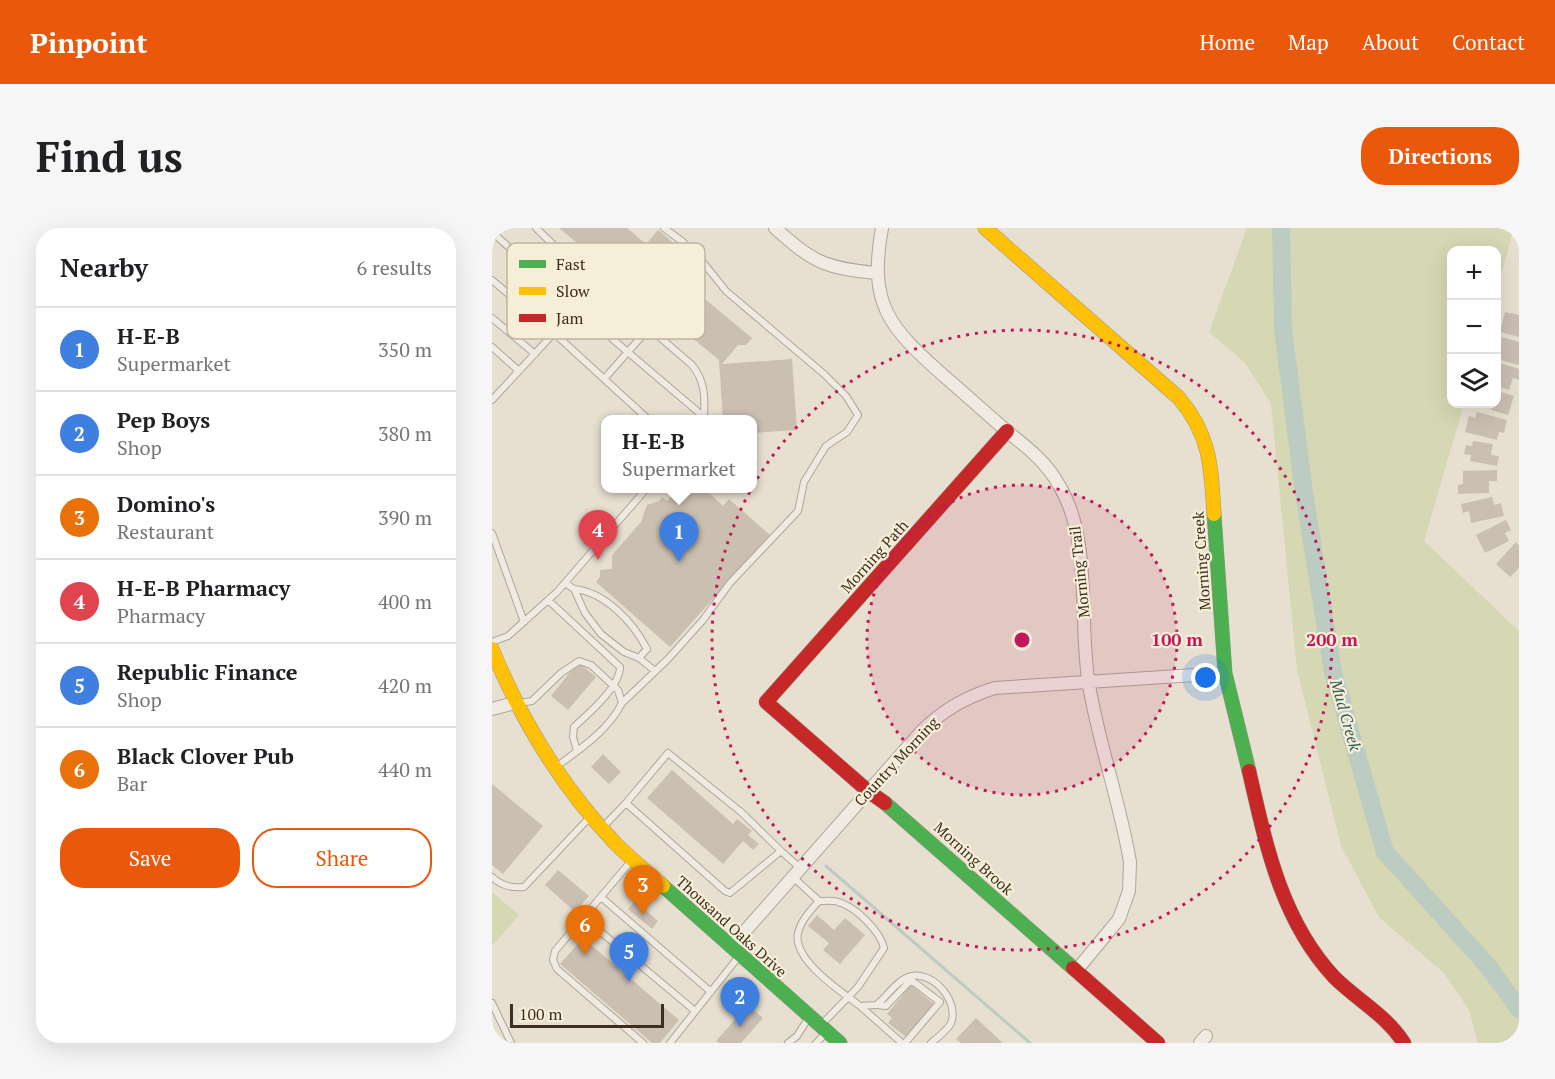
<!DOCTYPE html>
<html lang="en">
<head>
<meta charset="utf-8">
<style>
	body { margin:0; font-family:"PT Serif",serif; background:#f6f6f6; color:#202124 }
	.controls { position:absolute; right:18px; top:18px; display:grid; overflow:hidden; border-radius:12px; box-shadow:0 6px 24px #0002 }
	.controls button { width:54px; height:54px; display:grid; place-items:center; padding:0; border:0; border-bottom:2px solid #e0e0e0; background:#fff; color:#202124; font:30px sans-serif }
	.scale { position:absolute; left:18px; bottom:15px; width:154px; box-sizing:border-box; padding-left:6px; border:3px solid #3d2e20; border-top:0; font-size:16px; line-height:21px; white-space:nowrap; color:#3d2e20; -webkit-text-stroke:4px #f7eed8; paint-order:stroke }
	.you { position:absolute; left:714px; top:450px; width:21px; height:21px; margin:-15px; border:4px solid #fff; border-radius:50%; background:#1a73e8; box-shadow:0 0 0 9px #1a73e833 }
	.badge { display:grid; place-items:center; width:39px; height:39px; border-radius:50%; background:#ea580c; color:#fff; font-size:20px; font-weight:700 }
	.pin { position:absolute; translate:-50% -50px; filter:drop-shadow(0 2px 3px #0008) }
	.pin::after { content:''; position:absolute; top:32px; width:21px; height:18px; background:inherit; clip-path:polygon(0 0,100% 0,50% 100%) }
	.popup { position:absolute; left:109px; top:187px; width:156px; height:78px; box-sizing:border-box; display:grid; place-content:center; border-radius:12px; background:#fff; filter:drop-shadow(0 2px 4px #0005); font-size:20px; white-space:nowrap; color:#757577 }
	.popup b { font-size:22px; color:#202124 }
	.popup::after { content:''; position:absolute; left:50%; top:100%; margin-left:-12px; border:12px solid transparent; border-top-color:#fff }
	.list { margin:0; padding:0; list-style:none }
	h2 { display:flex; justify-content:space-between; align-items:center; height:78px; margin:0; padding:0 24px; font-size:26px }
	h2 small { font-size:20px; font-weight:400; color:#757577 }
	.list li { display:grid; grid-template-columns:39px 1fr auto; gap:18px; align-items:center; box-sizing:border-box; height:84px; padding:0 24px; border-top:2px solid #e0e0e0 }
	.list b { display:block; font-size:22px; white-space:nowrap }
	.list p { margin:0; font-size:20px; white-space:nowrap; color:#757577 }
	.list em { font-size:20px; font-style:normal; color:#757577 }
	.actions { display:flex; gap:12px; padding:18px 24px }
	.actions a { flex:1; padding:14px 0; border:2px solid #ea580c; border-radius:24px; text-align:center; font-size:21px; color:#ea580c }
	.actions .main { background:#ea580c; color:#fff }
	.icon { flex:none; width:33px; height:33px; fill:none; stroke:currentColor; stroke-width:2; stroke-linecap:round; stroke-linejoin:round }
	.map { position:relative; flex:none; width:1027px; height:815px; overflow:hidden; border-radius:24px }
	header { display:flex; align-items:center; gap:36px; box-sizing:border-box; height:84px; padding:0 30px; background:#ea580c; color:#fff }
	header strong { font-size:28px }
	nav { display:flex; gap:33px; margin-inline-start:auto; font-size:21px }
	.intro { display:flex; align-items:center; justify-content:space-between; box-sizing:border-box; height:144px; padding:0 36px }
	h1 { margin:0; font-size:42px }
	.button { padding:15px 27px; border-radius:24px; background:#ea580c; color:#fff; font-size:21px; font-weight:700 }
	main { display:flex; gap:36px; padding:0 36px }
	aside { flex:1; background:#fff; border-radius:24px; box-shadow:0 6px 24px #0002 }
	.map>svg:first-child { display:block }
	.green { fill:#d6d7b3 }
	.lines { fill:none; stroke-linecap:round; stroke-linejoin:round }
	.stream { stroke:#bcccc2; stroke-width:3 }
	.river { stroke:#bcccc2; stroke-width:18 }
	.building { fill:#cbbfb2 }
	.lane-casing { stroke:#ada599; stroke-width:8 }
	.street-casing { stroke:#ada599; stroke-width:14 }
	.fast-casing { stroke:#9c958a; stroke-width:15 }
	.slow-casing { stroke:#9c958a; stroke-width:15 }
	.jam-casing { stroke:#9c958a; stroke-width:15 }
	.lane { stroke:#efebe3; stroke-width:6 }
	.street { stroke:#efebe3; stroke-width:12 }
	.fast { stroke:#4caf50; stroke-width:14 }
	.slow { stroke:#ffc107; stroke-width:14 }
	.jam { stroke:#c62828; stroke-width:14 }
	.ring { fill:none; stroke:#c2185b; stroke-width:3; stroke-dasharray:3 6 }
	.labels { text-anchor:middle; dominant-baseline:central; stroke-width:4.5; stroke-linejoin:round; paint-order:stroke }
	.street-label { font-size:15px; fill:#3d2e20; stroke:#f7eed8 }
	.water-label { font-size:16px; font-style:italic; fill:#2f5d5a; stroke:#f7eed8 }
	.key { fill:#f7eed8; stroke:#bfb4a1; stroke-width:1.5 }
	.key-label { font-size:16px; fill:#3d2e20 }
	.centre { fill:#c2185b; stroke:#f7eed8; stroke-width:3 }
	.ring-label { font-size:18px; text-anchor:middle; font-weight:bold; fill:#c2185b; stroke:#f7eed8; stroke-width:4.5; stroke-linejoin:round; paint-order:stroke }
</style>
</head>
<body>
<header>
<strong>Pinpoint</strong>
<nav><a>Home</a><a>Map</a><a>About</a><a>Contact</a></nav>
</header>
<div class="intro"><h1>Find us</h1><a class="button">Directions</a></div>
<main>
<aside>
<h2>Nearby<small>6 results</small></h2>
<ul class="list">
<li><span class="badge" style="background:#3f7fe0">1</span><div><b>H-E-B</b><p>Supermarket</p></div><em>350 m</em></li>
<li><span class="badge" style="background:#3f7fe0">2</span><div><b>Pep Boys</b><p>Shop</p></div><em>380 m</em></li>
<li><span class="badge" style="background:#e8710a">3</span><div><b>Domino's</b><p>Restaurant</p></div><em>390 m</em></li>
<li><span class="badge" style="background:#e0444e">4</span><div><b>H-E-B Pharmacy</b><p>Pharmacy</p></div><em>400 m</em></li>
<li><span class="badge" style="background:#3f7fe0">5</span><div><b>Republic Finance</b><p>Shop</p></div><em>420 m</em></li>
<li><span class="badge" style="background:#e8710a">6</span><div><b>Black Clover Pub</b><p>Bar</p></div><em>440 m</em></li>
</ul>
<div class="actions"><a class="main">Save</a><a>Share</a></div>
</aside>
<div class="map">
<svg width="1027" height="815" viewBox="0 0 1027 815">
	<rect width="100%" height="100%" fill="#e7e0d1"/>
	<path class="green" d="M755,0H1022L1005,62V22H960V176H972L932,313L1027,403V815H986L977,782L952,745L887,689L849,618L805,442L779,176L754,136L717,104Z
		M0,664L27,687L0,718Z"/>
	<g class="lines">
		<path class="stream" d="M334,638L538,815"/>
		<path class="river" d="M789,0L791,101L812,265L841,444L893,624L995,737L1027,781"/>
	</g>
	<path class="building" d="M67,0H135L154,16L166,2L208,37L209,41L196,57L260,110L254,117H246L230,136L300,131L305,202L260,205V192H231L227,132Z
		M1013,84L1027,87V109L1008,104Z
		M1010,109L1027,114V137L1005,131V124Z
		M1005,134L1027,141V152L1021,150L1017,162L1005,158Z
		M1005,163L1022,168L1016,187L999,182L1001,176H1005Z
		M985,184L1015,192L1012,205L1007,204L1005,212L973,204L977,188L983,190Z
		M981,213L1001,216L999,227L1007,228L1005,238L978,233L979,227L972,226L974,217L980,218Z
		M1005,242V253H997V265L966,266V257L971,256V243Z
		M186,260H212L231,278L237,271L278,307L178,419L104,354L108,349V342L120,341V327L149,294L155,277L167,273L170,269L175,273Z
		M1000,269L1002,277L1009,275L1012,288L979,295L977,283L971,285L969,276Z
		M1014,292L1019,302L1013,305L1017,313L993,325L984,307Z
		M1024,314L1027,317V340L1018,349L1004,336Z
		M86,434L104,449L76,482L59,468Z
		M111,526L129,544L117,556L99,539Z
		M180,542L241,596L245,591L260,603L256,607L267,616L261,622L251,613L231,636L155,570Z
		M0,556L51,598L11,646L0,637Z
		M66,642L97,668L83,684L53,657Z
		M143,673L166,693L160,701L136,681Z
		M325,687L342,702L353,690L373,707L348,736L331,722L337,715L316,698Z
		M91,710L187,792L168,815H160L68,736Z
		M419,757L442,776L414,809L396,795L400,790L395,786Z
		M256,777L271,790L249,815H227L224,813Z
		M484,790L511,815H469L464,811Z"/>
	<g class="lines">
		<g class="lane-casing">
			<path id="lane" d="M44,0L70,25L200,137C213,153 213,169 212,189
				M0,4L83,79L212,189
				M0,52L62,105L157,192
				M22,70L66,22
				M0,90L43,126
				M0,119L27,143
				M112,151L157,100
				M0,172L62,105
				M0,305L32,394
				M73,355L82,361L93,385L109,406L132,424L147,430L163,443
				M82,361C113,364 141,394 155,421L147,430
				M56,372L128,439C128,459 96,486 82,499L81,509L85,523
				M0,414L16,408L65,364L155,260
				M26,475L40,473L69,445L87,433L99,437L126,462L130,475C116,503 88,521 64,539
				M130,475L176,431L211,392L238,355L306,283L312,254L334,218L355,204L366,187L354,168L332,146L234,63L214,38L191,14L172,0
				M134,575L176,525L249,584L289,623
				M111,599L134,575L233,663L238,665L289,623L308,640
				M140,632L63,723L61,732L65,741L151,815
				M0,649C10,658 19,660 32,659L98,589
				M301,649L327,673C333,673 340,672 346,674C363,678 388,703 392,720L366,759L330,796
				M109,669L219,764
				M327,673C319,682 309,692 306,705C300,732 350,764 368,778L384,777C395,769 403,754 416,749C438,740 468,772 459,795C456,802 445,810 439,815
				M91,689L203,783
				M0,775L19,815
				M385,777L394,778L419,752L448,774L413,815
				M368,778L410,815
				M178,815L248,727
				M296,815L305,808L317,789
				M324,815L334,805"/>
		</g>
		<g class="street-casing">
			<path id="street" d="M283,0C322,35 333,40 385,45
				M390,0C376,77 397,99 452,148C474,167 495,186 517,205C536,220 555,235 567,257C601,313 586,394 597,457C607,517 628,574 638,634L637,663L627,691L584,743
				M0,481L23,475
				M239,719L428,505C449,483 473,469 503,460L733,445
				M708,815L714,808"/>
		</g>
		<g class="fast-casing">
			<path id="fast" d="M722,286L733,445L757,543
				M393,575L581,740
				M171,658L348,815"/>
		</g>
		<g class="slow-casing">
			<path id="slow" d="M493,0L687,170C719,208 719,239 722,286
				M0,421C30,494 69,558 123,615C138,630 155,644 171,658"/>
		</g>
		<g class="jam-casing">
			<path id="jam" d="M757,543C774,617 789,692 842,749C865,772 894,787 912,815
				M393,575L376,563L274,474L515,203
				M581,740L666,815"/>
		</g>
		<use href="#lane" class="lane"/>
		<use href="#street" class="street"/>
		<use href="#fast" class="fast"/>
		<use href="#slow" class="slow"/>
		<use href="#jam" class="jam"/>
	</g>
	<circle cx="530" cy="412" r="155" fill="#c2185b" fill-opacity=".12"/>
	<g class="ring">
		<circle cx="530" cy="412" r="155"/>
		<circle cx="530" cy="412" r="310"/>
	</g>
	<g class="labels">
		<g class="street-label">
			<text transform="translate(382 328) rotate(-48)">Morning Path</text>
			<text transform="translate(709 333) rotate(-94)">Morning Creek</text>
			<text transform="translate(587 344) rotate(-96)">Morning Trail</text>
			<text transform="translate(404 533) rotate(-47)">Country Morning</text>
			<text transform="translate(482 630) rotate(42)">Morning Brook</text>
			<text transform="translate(240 698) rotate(42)">Thousand Oaks Drive</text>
		</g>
		<g class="water-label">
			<text transform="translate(854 487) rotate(74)">Mud Creek</text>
		</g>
	</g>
	<rect x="15" y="15" width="198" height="96" rx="9" class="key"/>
	<rect x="27" y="32" width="27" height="8" fill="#4caf50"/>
	<rect x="27" y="59" width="27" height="8" fill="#ffc107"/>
	<rect x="27" y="86" width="27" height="8" fill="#c62828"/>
	<g class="key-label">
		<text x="64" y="42">Fast</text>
		<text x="64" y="69">Slow</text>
		<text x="64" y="96">Jam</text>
	</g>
	<circle cx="530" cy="412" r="9" class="centre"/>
	<g class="ring-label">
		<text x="685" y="418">100 m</text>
		<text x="840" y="418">200 m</text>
	</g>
</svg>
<div class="controls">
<button>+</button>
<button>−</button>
<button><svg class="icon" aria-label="layers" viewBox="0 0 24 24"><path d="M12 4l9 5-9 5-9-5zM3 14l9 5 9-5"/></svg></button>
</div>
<div class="scale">100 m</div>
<div class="you"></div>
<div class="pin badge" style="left:187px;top:334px;background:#3f7fe0">1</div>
<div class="popup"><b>H-E-B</b>Supermarket</div>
<div class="pin badge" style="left:248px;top:799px;background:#3f7fe0">2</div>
<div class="pin badge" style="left:151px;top:687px;background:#e8710a">3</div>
<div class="pin badge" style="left:106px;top:332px;background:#e0444e">4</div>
<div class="pin badge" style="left:137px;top:754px;background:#3f7fe0">5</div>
<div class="pin badge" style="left:93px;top:727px;background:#e8710a">6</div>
</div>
</main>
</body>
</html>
